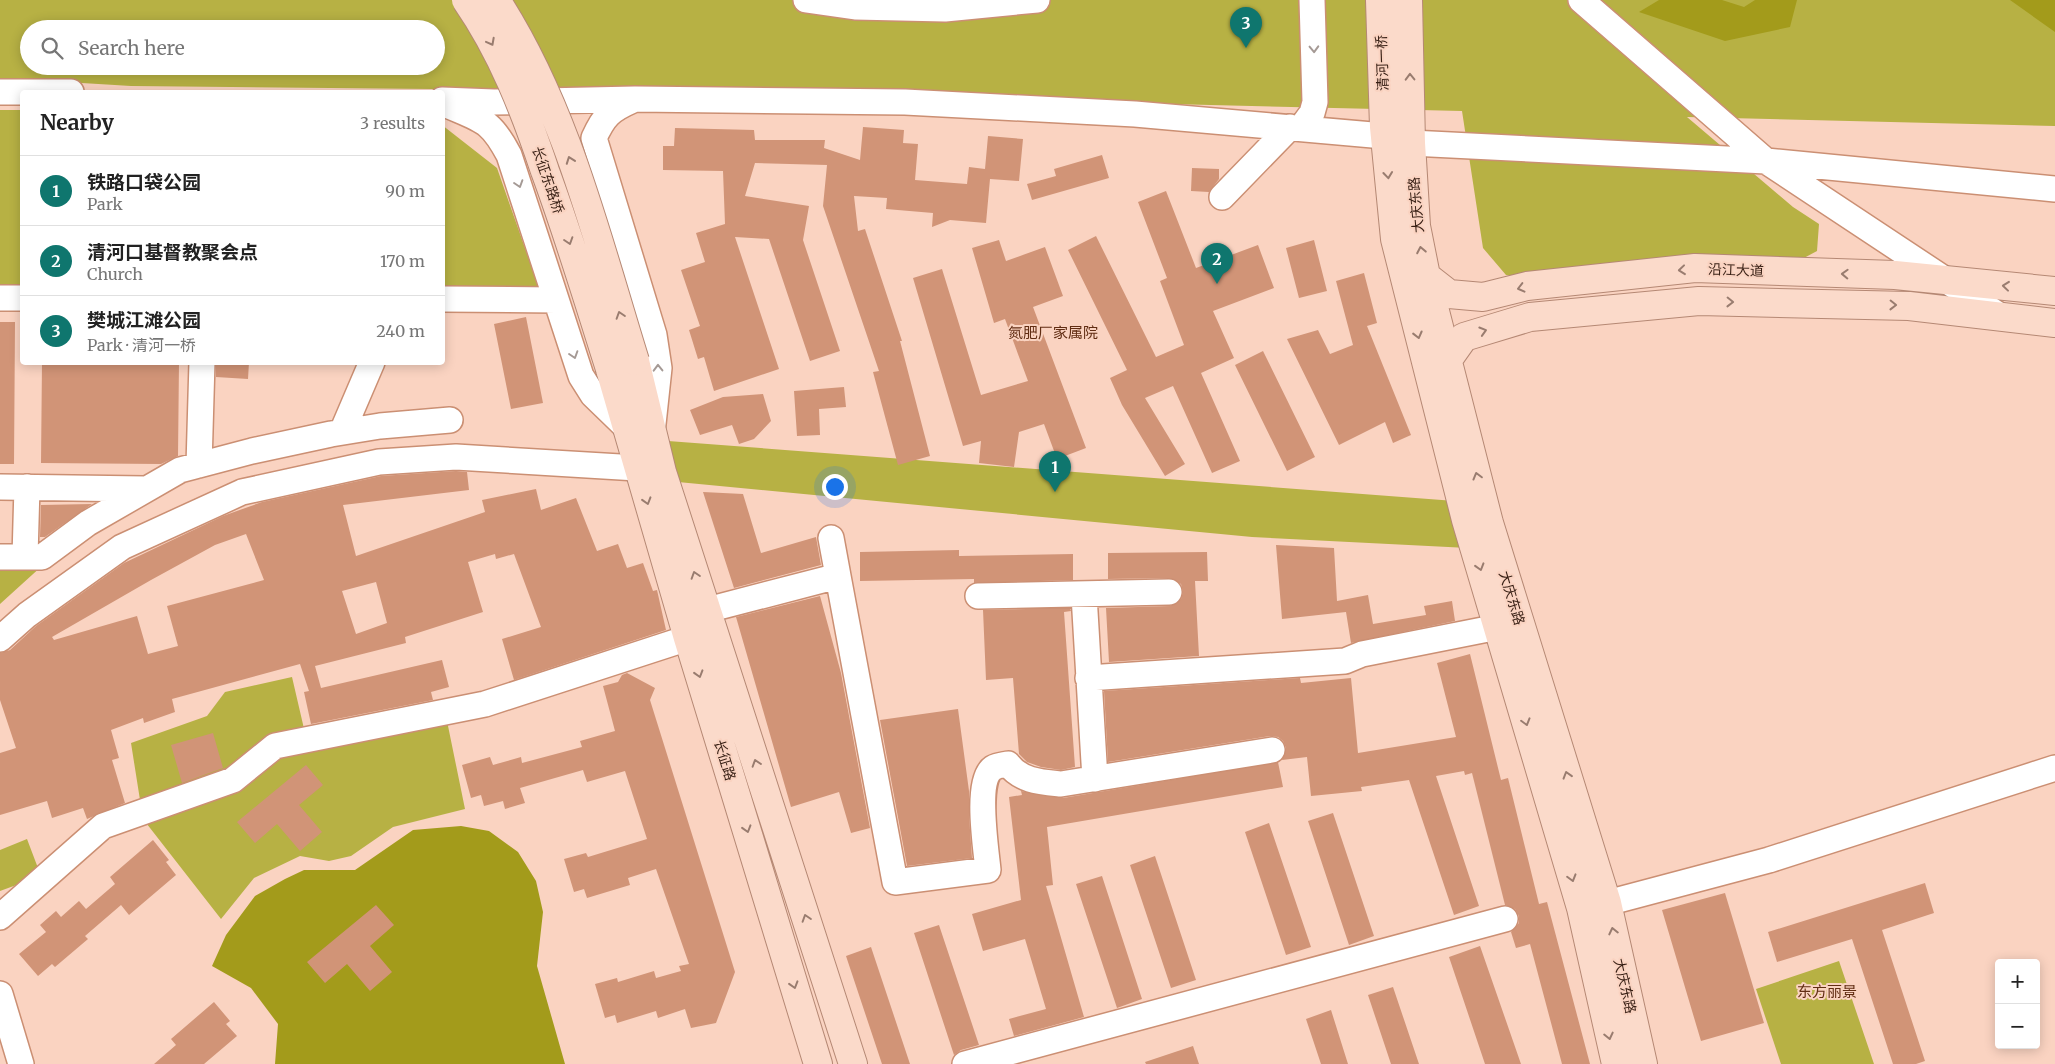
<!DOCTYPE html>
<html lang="en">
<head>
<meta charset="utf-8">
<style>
	body { margin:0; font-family:Merriweather,"Noto Sans SC",serif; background:#f2f2f2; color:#222 }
	.controls { position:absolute; right:15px; bottom:15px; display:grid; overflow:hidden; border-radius:5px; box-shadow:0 2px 12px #0003 }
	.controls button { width:45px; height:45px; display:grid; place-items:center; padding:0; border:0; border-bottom:1px solid #e0e0e0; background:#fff; color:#222; font:25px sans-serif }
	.you { position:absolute; left:834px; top:486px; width:18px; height:18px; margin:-12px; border:4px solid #fff; border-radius:50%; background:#1a73e8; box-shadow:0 0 0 8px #1a73e833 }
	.badge { display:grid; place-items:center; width:32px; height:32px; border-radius:50%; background:#0f766e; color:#fff; font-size:16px; font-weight:700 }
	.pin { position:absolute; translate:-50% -41px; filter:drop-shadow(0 1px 2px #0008) }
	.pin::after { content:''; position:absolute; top:26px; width:18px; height:15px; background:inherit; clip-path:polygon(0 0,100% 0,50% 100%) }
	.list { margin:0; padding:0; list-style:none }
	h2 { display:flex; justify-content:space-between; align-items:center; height:65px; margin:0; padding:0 20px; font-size:21px }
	h2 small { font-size:16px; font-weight:400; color:#767676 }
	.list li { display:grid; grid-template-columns:32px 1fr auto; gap:15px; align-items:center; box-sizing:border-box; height:70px; padding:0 20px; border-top:1px solid #e0e0e0 }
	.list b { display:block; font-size:19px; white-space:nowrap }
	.list p { margin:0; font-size:16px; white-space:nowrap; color:#767676 }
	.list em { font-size:16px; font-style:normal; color:#767676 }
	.icon { flex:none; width:28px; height:28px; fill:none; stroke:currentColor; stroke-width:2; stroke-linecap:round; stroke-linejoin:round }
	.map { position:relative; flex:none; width:2055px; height:1064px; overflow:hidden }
	.search { position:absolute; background:#fff; box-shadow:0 2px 12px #0003; left:20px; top:20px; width:425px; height:55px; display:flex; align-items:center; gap:12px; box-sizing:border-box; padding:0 18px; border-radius:28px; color:#767676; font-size:19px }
	.panel { position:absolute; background:#fff; box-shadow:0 2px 12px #0003; left:20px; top:90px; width:425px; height:275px; border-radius:5px }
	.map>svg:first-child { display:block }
	.green { fill:#b7b144; fill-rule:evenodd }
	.forest { fill:#a39b1b }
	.building { fill:#d19477; fill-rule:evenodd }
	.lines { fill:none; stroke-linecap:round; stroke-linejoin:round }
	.minor-casing { stroke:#cb8f73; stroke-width:28 }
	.major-casing { stroke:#b58874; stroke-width:30 }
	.minor { stroke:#fff; stroke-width:25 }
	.major { stroke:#fbdaca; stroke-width:28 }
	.major-bridge-casing { stroke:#b58874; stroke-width:30; stroke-linecap:butt }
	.major-bridge { stroke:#fbdaca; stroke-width:28 }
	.oneway { stroke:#997c6f }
	.oneway2 { stroke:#a59a95 }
	.labels { text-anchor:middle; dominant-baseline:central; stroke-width:4; stroke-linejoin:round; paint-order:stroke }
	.street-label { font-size:14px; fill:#371f14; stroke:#fad3c1 }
	.neighbourhood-label { font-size:15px; fill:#612d13; stroke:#fad3c1 }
</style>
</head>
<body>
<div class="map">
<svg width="2055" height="1064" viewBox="0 0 2055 1064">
	<rect width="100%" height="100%" fill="#fad3c1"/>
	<path class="green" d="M0,0H2055V126L1687,117L1793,207L1819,224L1817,251L1787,267L1540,281L1506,275L1483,248L1462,111L631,91L131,86L0,78ZM29,29H436V66H29Z
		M0,110H22V284H0Z
		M442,125L497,168L539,288L443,287Z
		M668,441L1455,501L1468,548L1252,537L678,482Z
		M43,565L0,604V566Z
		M292,677L308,746L447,721L465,809L393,827L351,856L329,861L300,856L254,878L221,919L143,819L131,743L207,716L225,692Z
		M27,839L41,876L0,891V850Z
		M1839,961L1874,1064H1781L1756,989Z"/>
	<path class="forest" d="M1659,0H1722L1744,7L1755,0H1797L1790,27L1725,41L1639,12Z
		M2010,0H2055V32Z
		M461,826L489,831L518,852L536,881L543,912L537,966L565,1064H275L278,1024L251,988L212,966L226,935L255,896L285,879L304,870H355L413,830Z"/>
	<path class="building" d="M863,127L904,130L903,143L918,144L915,180L967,184L969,167L985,169L988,136L1023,139L1019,181L990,179L986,223L950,220L932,227L933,213L886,209L887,198L854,196L858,231L865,229L902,341H900L930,456L898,465L873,372L879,371L823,206L827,165L755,163L745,196L809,206L803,240L840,351L810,361L769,239L735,237L779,369L714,391L704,357L698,359L689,330L700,326L681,270L705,262L696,233L725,224L723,171L663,170V146H674L675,128L754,130L755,140H825L824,148L860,160Z
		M1102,155L1109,178L1032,200L1027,184L1056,176L1054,169Z
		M1192,168L1219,169V179L1209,192L1191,191Z
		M1166,191L1196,268L1258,245L1274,288L1213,311L1234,358L1201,373L1240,461L1212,473L1173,386L1145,398L1185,464L1165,476L1122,405L1110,378L1127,370L1068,250L1096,236L1156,357L1184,345L1160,281L1167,278L1138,202Z
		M999,240L1006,261L1045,247L1063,296L1033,307L1086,448L1057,459L1044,424L1019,432L1014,467L979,463L981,441L963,446L913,278L942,269L981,395L1028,381L1005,319L994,323L972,248Z
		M1314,240L1327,291L1299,298L1286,248Z
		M1364,273L1377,323L1367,326L1411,435L1393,443L1385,422L1339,445L1287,339L1318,330L1330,354L1353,345L1336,281Z
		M526,317L543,403L511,409L494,324Z
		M0,322H15L14,464H0Z
		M1263,351L1315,457L1287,471L1235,365Z
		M42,362H179L178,456L161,464L41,463Z
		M216,362H249L248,379L216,377Z
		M844,387L846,407L819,409L820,435L797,436L794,391Z
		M763,394L771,421L754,439L739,444L732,425L700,435L690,410L723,397Z
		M456,471L467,472L469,490L343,505L356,556L485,512L482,500L536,489L541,510L576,498L597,551L618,544L627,568L643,563L653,591L657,590L666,630L514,680L502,639L541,627L514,554L496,559L495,554L468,562L483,612L405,637L406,643L315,666L321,688L442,660L449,687L431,692L433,700L311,724L304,692L309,691L300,664L172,699L175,712L144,723L143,718L111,730L119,758L112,760L125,803L87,819L83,808L52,818L47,801L0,815V753L16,748L0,700V653L10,650L36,626L124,563L223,516L262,502L381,476ZM246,534L264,580L167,606L178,646L148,654L137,616L54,640L52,637L151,580L215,545ZM376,582L387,623L356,634L342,591Z
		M703,492L743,494L761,553L816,537L821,565L734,588Z
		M92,504L45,537H40L41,505Z
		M1276,545L1334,548L1337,601L1368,595L1373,624L1426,615L1424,606L1452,601L1455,621L1351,643L1346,612L1282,619Z
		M959,550V556L1073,554V580L974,583V579L860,581V552Z
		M1207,552L1208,581H1195L1199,656L1109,662L1106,608L1170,606L1181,599L1183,592L1181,584L1169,578L1108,579V553Z
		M820,596L841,673L870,828L851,833L839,792L791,807L736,617Z
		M1070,608L1071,611L1064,612L1075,767L1061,770L1041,767L1027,762L1019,754L1013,678L986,680L983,610Z
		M1470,654L1501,780L1508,778L1539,904L1547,902L1590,1064H1562L1530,944L1516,948L1511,932L1519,923V916L1515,909L1505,905L1472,773L1465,775L1464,771L1436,776L1479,906L1454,915L1409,780L1361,787L1362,791L1311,796L1307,757L1282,760L1286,748L1283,741L1278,737L1270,736L1108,762L1104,691L1300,678L1301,683L1351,678L1358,753L1456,737L1437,663Z
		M627,673L655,688L650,700L735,972L716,1023L691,1028L685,1009L658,1018L656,1011L617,1023L615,1015L605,1018L595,984L617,978L618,982L654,971L656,978L681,971L679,966L689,964L656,869L628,878L630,885L587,898L584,889L574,892L564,859L586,853L588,857L647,839L625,771L587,782L583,770L520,788L525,803L505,809L503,801L484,806L481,795L471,798L462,765L490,757L493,765L521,757L522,763L582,747L580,741L615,731L603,686L618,682L622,675Z
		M958,709L969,791V816L972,858L907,866L880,720Z
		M213,733L223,768L182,783L171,745Z
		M1278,762L1283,787L1047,827L1053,885L1046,886L1084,1017L1014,1036L1009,1019L1046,1009L1025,939L983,951L972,914L1021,900L1009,797L1022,795L1021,791L1063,798Z
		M306,765L323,785L299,805L322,832L300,851L277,824L255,843L237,822Z
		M1333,813L1374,936L1349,945L1308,821Z
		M1269,823L1311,947L1286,955L1245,832Z
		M153,840L169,860L166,862L176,875L129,915L121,905L85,936L88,939L55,967L52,964L38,976L19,954L46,932L40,925L56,911L61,917L79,901L86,909L115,884L110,877Z
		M1155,856L1196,980L1171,988L1130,865Z
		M1102,876L1142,999L1117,1008L1076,884Z
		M1925,883L1934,913L1882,930L1925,1061L1916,1064H1893L1852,939L1777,962L1768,932Z
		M1725,893L1764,1023L1701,1041L1662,910Z
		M376,905L394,925L370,946L392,972L370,991L347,964L325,983L307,962Z
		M939,925L979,1045L961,1050L954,1055L914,933Z
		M1480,946L1521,1064H1485L1449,957Z
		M871,947L910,1064H882L846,956Z
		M1393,987L1419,1064H1391L1368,995Z
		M214,1002L230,1021L226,1024L237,1036L204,1064H154L176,1045L171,1039Z
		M1331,1010L1348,1064H1321L1306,1019Z
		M1193,1046L1199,1064H1146L1145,1062Z"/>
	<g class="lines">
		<g class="minor-casing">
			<path id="minor" d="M806,0L855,7L945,9L1037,0
				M1581,0L1766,161L2000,316
				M0,92H71
				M442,100L494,102L635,99L905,102L1135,114L1384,136
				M633,100C610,110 604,116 594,138L654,335L659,368L653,424
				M449,106C484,121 491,121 509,155L581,376L593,395L625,426
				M1301,128L1312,113L1315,102L1312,0
				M1411,143L1766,161L2055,189
				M1222,197L1290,127
				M0,298H22
				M442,299L556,300
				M342,432L372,362
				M199,465L202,362
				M0,487L145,489
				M0,557H42L88,523L180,470L252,451L331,434L380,426L450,420
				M25,557L27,487
				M838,576L895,882L988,870C986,849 975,780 993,768C998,765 1004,765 1008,764C1021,781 1040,782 1061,784L1272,750
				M1084,595L1095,779
				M978,596L1169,592
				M707,610L838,576L831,538
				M0,639L27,615L122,547L242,492L379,462L456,457L637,468
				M1088,678L1345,661L1362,654L1498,627
				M1607,903L1769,860L2055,768
				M0,917L103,826L233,780L275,746L485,704L688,638
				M0,994L21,1064
				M965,1064L1505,919"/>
		</g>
		<g class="major-casing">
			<path id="major" d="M1380,0L1384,127L1395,239L1466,520L1581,908L1616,1064
				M1408,0L1411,143L1416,226L1426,276L1489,523L1607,903L1643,1064
				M1426,276L1449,294L1483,297L1527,286L1695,268L1895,275L2055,291
				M635,361L662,472L853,1064
				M1447,361L1464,337L1530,317L1699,301L1909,306L2055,323
				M610,369L688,638L818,1064"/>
		</g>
		<use href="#minor" class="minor"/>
		<use href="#major" class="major"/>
		<g class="major-bridge-casing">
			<path id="major-bridge" d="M466,0C502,52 525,111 545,171C569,236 589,303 610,369
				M496,0C566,108 597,239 635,361"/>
		</g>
		<use href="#major-bridge" class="major-bridge"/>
	</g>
	<defs><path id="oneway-chevron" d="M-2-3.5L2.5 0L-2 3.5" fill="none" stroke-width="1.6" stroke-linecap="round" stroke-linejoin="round" transform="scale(1.25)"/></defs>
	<g class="oneway">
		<use href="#oneway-chevron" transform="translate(491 42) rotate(62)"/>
		<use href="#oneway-chevron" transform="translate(1410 77) rotate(-91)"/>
		<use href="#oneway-chevron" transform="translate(570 160) rotate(-110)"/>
		<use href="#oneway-chevron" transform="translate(1388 175) rotate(84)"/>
		<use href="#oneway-chevron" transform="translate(569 241) rotate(72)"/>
		<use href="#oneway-chevron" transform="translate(1421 250) rotate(-101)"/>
		<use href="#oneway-chevron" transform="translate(1682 270) rotate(174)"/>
		<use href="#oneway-chevron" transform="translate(1845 274) rotate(-178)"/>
		<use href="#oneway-chevron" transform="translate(2006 286) rotate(-174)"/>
		<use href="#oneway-chevron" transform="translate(1521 288) rotate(166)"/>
		<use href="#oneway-chevron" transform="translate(1730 302) rotate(1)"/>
		<use href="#oneway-chevron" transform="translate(1893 305) rotate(1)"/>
		<use href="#oneway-chevron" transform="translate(620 315) rotate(-108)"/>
		<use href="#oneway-chevron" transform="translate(1483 331) rotate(-17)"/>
		<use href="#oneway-chevron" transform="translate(1418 335) rotate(76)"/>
		<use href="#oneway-chevron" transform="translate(1477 476) rotate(-105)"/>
		<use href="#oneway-chevron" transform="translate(647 501) rotate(73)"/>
		<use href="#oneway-chevron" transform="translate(1480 567) rotate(73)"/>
		<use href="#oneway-chevron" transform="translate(695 575) rotate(-108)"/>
		<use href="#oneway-chevron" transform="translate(699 674) rotate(73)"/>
		<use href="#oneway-chevron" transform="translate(1526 722) rotate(74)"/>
		<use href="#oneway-chevron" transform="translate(756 763) rotate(-108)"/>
		<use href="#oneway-chevron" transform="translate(1567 775) rotate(-107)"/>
		<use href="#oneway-chevron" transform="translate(747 829) rotate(73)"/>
		<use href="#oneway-chevron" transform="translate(1572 878) rotate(74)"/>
		<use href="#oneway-chevron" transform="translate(806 918) rotate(-108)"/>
		<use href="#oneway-chevron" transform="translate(1613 931) rotate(-103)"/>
		<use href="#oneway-chevron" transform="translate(794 985) rotate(73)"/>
		<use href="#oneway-chevron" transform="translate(1609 1036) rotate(77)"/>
	</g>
	<g class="oneway2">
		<use href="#oneway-chevron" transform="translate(1314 49) rotate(88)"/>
		<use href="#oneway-chevron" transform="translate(519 184) rotate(72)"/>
		<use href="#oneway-chevron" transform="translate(574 355) rotate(72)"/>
		<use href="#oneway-chevron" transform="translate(658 368) rotate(-91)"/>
	</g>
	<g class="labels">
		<g class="street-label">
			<text transform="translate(1382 63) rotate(-92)">清河一桥</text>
			<text transform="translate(548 180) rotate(71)">长征东路桥</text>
			<text transform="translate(1416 205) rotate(-95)">大庆东路</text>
			<text transform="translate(1736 270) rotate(2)">沿江大道</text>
			<text transform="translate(1512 598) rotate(73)">大庆东路</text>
			<text transform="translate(725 760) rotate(73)">长征路</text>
			<text transform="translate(1625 986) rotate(77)">大庆东路</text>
		</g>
		<g class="neighbourhood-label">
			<text x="1053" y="332">氮肥厂家属院</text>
			<text x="1827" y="991">东方丽景</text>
		</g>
	</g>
</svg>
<div class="controls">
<button>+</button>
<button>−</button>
</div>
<div class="you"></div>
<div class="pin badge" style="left:1055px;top:492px">1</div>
<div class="pin badge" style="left:1217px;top:284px">2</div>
<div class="pin badge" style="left:1246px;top:48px">3</div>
<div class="search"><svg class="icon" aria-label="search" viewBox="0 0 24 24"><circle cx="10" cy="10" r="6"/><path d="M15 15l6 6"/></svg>Search here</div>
<section class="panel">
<h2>Nearby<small>3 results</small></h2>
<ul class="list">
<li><span class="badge">1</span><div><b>铁路口袋公园</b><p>Park</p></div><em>90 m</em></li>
<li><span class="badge">2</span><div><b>清河口基督教聚会点</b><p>Church</p></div><em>170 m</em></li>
<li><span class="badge">3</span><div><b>樊城江滩公园</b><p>Park · 清河一桥</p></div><em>240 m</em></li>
</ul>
</section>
</div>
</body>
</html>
